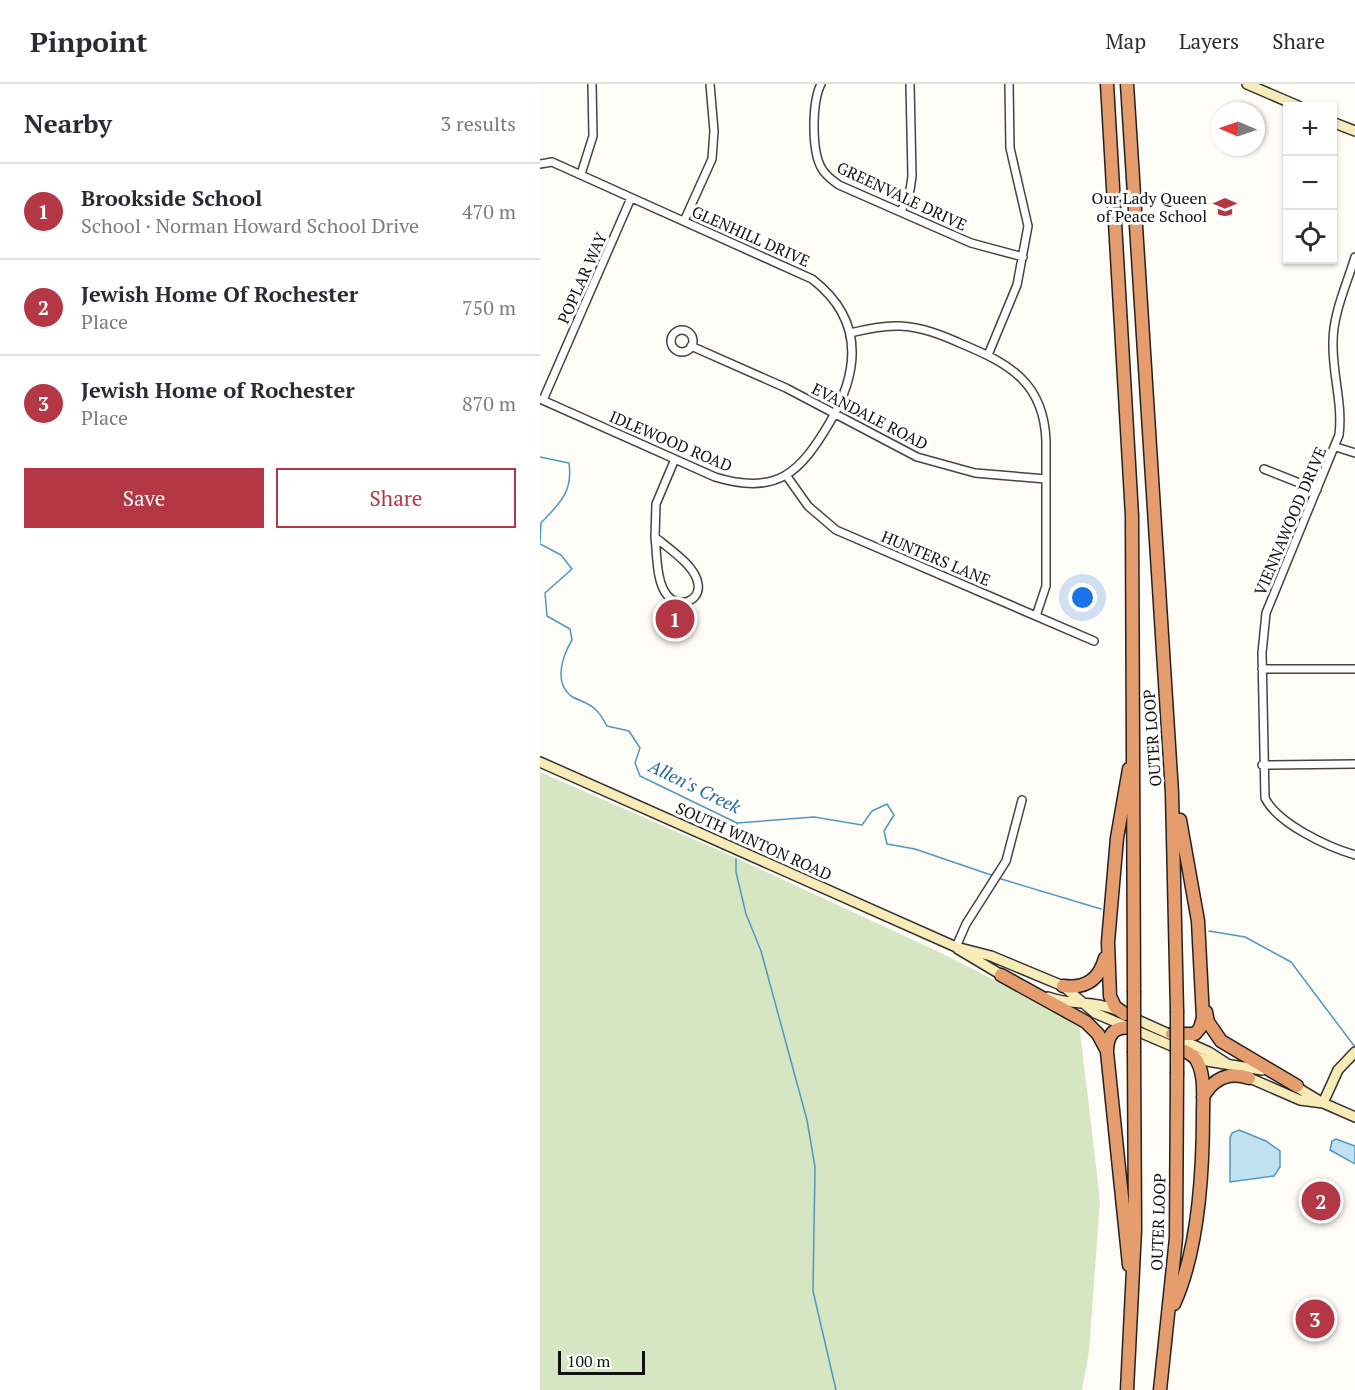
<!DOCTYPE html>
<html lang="en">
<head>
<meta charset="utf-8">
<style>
	body { margin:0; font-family:"PT Serif",serif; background:#f2f2f3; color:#2b2b33 }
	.controls { position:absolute; right:18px; top:18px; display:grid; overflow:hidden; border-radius:0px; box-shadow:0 2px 4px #0004 }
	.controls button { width:54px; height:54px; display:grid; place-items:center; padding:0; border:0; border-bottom:2px solid #e1e1e2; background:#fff; color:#2b2b33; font:30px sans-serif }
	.compass { position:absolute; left:671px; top:18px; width:54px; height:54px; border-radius:50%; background:#fff; box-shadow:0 2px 4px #0004; rotate:272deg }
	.scale { position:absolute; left:18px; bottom:15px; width:87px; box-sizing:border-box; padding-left:6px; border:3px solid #111; border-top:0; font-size:16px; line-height:21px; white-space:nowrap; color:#111; -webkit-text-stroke:4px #fff; paint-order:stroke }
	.you { position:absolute; left:543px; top:514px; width:21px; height:21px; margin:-15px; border:4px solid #fff; border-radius:50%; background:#1a73e8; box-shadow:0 0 0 9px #1a73e833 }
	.badge { display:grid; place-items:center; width:39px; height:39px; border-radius:50%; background:#b33744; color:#fff; font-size:20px; font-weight:700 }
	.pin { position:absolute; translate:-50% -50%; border:3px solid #fff; box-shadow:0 2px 6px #0006 }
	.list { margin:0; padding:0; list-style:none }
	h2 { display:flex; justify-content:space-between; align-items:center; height:78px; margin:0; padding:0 24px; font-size:26px }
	h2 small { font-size:20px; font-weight:400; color:#7c7c81 }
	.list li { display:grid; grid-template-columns:39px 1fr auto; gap:18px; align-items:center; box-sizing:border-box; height:96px; padding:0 24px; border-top:2px solid #e1e1e2 }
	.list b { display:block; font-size:22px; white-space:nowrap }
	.list p { margin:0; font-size:20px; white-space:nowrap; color:#7c7c81 }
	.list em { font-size:20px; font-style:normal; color:#7c7c81 }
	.actions { display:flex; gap:12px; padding:18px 24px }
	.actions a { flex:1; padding:14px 0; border:2px solid #b33744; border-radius:0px; text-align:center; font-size:21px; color:#b33744 }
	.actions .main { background:#b33744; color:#fff }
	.icon { flex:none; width:33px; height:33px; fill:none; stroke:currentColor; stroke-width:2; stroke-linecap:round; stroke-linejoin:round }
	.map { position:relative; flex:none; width:815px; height:1306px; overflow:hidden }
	header { display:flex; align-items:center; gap:36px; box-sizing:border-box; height:84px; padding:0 30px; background:#fff; border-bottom:2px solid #e1e1e2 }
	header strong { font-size:28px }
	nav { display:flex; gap:33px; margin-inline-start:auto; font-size:21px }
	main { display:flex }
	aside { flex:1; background:#fff }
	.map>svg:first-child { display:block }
	.green { fill:#d7e6c2 }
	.water { fill:#bfe1f0; stroke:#4e99c0; stroke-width:1.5 }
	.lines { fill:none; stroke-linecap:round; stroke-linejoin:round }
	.stream { stroke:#4e99c0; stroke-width:1.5 }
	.street-casing { stroke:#444; stroke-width:10 }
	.secondary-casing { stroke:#333; stroke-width:12 }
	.highway-casing { stroke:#222; stroke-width:15 }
	.street { stroke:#fff; stroke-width:7 }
	.secondary { stroke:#f7ecb8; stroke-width:9 }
	.highway { stroke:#e59d6d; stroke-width:12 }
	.highway-bridge-casing { stroke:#222; stroke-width:15; stroke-linecap:butt }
	.highway-bridge { stroke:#e59d6d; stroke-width:12 }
	.labels { text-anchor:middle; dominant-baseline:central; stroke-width:6; stroke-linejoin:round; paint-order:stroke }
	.street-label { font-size:16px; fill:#111; stroke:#fff }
	.poi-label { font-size:16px; fill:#111; stroke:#fff; text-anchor:end }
	.water-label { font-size:18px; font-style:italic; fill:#266c97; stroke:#fff }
</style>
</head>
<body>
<header>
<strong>Pinpoint</strong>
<nav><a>Map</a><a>Layers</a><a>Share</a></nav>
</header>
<main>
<aside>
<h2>Nearby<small>3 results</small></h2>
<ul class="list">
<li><span class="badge">1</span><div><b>Brookside School</b><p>School · Norman Howard School Drive</p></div><em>470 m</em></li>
<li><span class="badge">2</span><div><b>Jewish Home Of Rochester</b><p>Place</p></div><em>750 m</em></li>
<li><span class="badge">3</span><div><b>Jewish Home of Rochester</b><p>Place</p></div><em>870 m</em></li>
</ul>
<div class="actions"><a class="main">Save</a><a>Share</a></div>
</aside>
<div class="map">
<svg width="815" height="1306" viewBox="0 0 815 1306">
	<rect width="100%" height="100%" fill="#fefcf6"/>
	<path class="green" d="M0,688L192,772L397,867L539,939L560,1116L549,1268L542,1306H0Z"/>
	<path class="water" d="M699,1046L726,1057L740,1067V1083L734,1092L690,1098V1054L692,1049Z
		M796,1055L815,1062V1080L790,1066L792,1057Z"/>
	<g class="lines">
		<path class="stream" d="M0,373L29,379C33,408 20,419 1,439L0,458
			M0,460L21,471L32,485L5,509L7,532L30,545L32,556C23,571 13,598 31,612C39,617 50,619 56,626C60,629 64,637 67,642L89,647L100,664L95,679L100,692L197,739L274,733L322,741L332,727L347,720L354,731L344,747L347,760L375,765L454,792
			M197,751V740
			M196,775V788L206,830L221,867L267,1036L275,1083L273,1207L296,1306
			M458,794L561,825
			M669,847L705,853L751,878L815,963"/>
		<g class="street-casing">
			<path id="street" d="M281,0C272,18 271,67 282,85C286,92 292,96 299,101L431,159L483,173
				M0,80L12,78L272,195C324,235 320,286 290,338C260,389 237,412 175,393L0,315
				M41,90L53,52L52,0
				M361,128L370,106L372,92L370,0
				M144,137L172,75L174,47L170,0
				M815,173C807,200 793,229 793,258C792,290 803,319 799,351L726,529L722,569L725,714C738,740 788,763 815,771
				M131 257a11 11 0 1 1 22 0a11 11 0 1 1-22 0Z
				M310,249C326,245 343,241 360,242C382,243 402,251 422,260C470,280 504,299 506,357V502L496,532
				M151,262L246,304L377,373L435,389L506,395
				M448,271L477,201L488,142L470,64L469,0
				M3,316L91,114
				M796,363L815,369
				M724,385L777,406
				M246,391L268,422L296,446L554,557
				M115,453C128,464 156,482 158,500C161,518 137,525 127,511C116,498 117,469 115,453Z
				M115,453L116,420L135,375
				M722,585H815
				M722,681L815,680
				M416,863L426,840L466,777L482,716"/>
		</g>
		<g class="secondary-casing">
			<path id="secondary" d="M707,0L758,22
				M792,38L815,47
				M0,678L416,863L451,872L523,902L555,929L667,977L722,986
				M418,865L465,893
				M508,913C531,922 555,916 579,927
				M591,933L669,968L689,981
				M705,992L760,1016L783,1019
				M753,1001L783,1019L815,1033
				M783,1019L798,986L815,968"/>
		</g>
		<g class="highway-casing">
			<path id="highway" d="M567,0L592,432L594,907
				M587,0L632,709L637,927
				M461,891L546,938L558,950L567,967
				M523,902C545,905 559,896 565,874
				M666,928L668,938L681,957L757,1002
				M585,930L575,923L570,912L568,858L577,754L589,685
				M632,950H655L660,944L663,934L658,837L640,736
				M663,1013C673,995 688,987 709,994
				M589,1181L567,968C567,951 574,941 592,944
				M634,1220C658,1167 663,1087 663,1030C663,1015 665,993 658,979C656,973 651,970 645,967
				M587,1306L595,1146L594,969
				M620,1306L636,1154L637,989"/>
		</g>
		<use href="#street" class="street"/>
		<use href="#secondary" class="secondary"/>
		<use href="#highway" class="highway"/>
		<g class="highway-bridge-casing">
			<path id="highway-bridge" d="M594,907V969
				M637,927V989"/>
		</g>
		<use href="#highway-bridge" class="highway-bridge"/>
	</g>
	<defs>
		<g id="school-bare" transform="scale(1.8)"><path d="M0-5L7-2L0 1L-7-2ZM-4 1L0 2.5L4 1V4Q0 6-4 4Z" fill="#b33744" stroke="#fff" stroke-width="2.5" paint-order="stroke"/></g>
	</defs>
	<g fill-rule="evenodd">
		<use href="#school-bare" x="685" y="123"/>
	</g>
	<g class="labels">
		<g class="street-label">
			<text transform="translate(362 112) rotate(25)">GREENVALE DRIVE</text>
			<text transform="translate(211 152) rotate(24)">GLENHILL DRIVE</text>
			<text transform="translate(42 194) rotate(-66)">POPLAR WAY</text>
			<text transform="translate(330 332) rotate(27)">EVANDALE ROAD</text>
			<text transform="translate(131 357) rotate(23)">IDLEWOOD ROAD</text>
			<text transform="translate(750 437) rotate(-67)">VIENNAWOOD DRIVE</text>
			<text transform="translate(396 474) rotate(23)">HUNTERS LANE</text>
			<text transform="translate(612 654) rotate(-94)">OUTER LOOP</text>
			<text transform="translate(214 757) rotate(24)">SOUTH WINTON ROAD</text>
			<text transform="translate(618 1138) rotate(-88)">OUTER LOOP</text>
		</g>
		<g class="poi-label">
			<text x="667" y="114">Our Lady Queen<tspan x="667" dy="18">of Peace School</tspan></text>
		</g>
		<g class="water-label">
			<text transform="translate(155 702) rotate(26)">Allen's Creek</text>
		</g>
	</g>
</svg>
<div class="controls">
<button>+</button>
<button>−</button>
<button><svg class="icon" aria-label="locate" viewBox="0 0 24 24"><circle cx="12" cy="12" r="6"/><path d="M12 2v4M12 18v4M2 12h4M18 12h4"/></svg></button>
</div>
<svg class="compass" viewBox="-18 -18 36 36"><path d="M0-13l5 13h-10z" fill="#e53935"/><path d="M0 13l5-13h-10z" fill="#7c7c81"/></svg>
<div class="scale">100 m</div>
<div class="you"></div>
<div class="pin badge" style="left:135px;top:535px">1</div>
<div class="pin badge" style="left:781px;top:1117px">2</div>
<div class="pin badge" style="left:775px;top:1235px">3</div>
</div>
</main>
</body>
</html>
